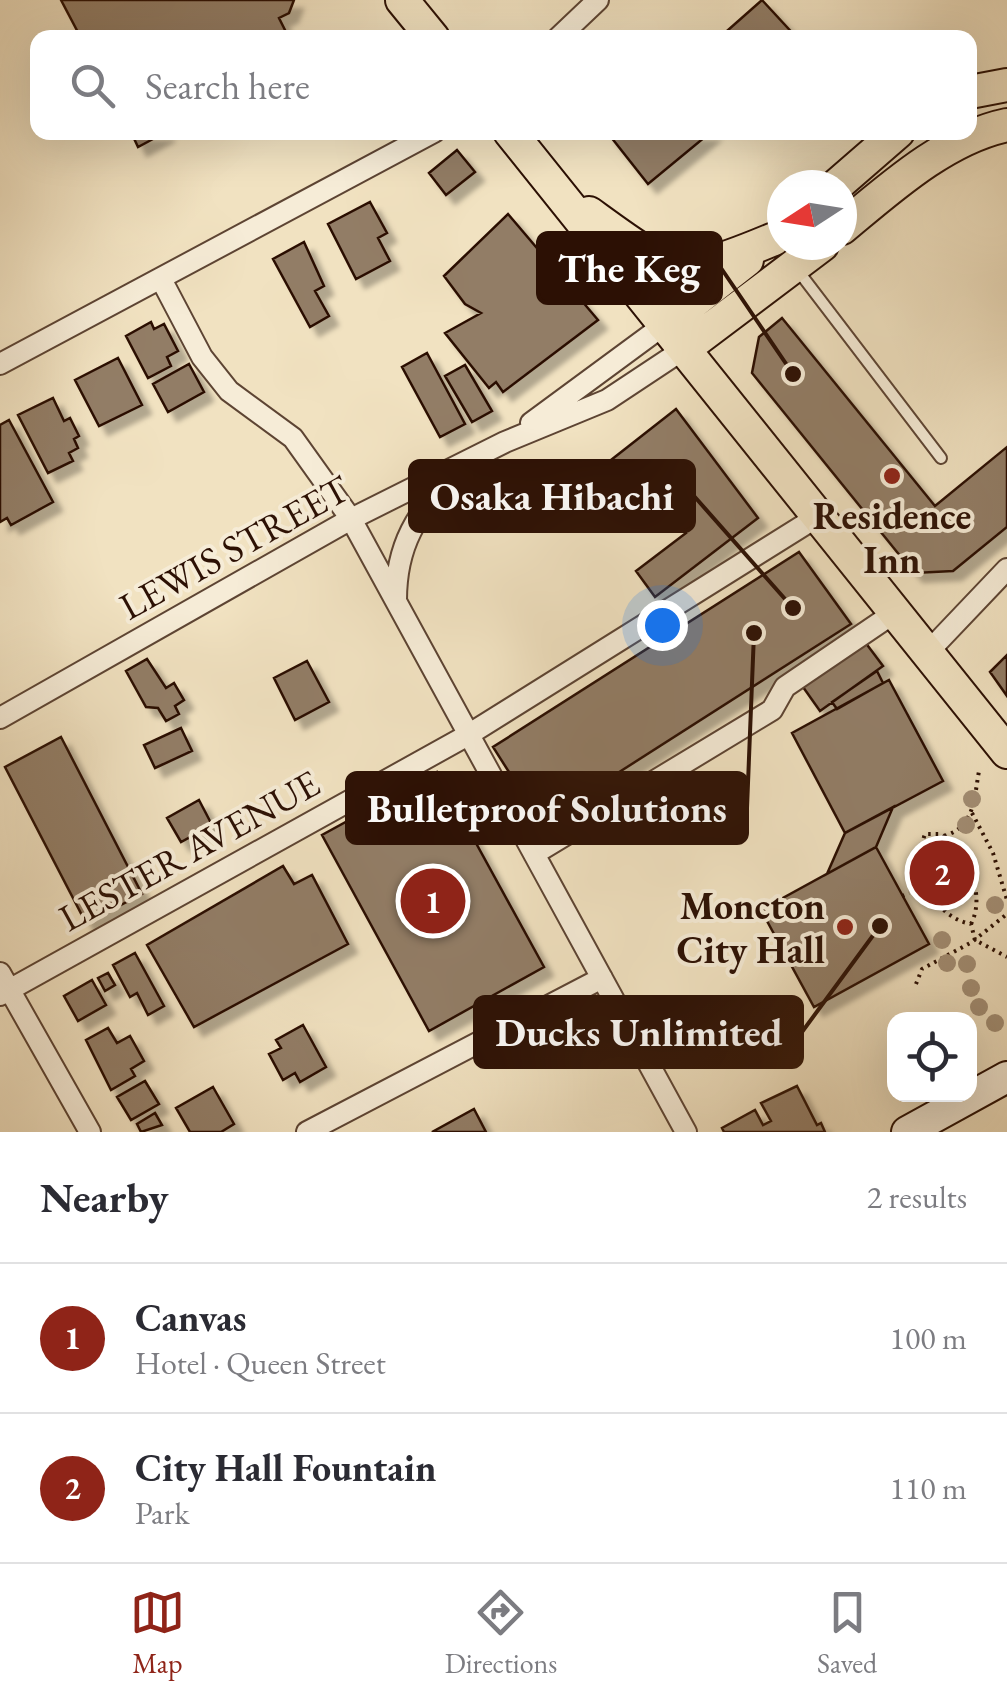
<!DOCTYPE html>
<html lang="en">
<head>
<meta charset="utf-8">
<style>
	body { margin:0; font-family:"EB Garamond",serif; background:#f7f7f7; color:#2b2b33 }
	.controls { position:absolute; right:30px; bottom:30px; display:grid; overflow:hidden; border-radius:20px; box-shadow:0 10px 40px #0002 }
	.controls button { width:90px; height:90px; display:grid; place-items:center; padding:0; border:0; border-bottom:2px solid #e1e1e2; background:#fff; color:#2b2b33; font:50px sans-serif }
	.compass { position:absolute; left:767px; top:170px; width:90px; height:90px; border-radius:50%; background:#fff; box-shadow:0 10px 40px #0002; rotate:258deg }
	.you { position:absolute; left:662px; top:625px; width:35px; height:35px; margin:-25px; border:8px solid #fff; border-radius:50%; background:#1a73e8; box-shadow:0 0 0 15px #1a73e833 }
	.badge { display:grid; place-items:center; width:65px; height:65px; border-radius:50%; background:#8f2418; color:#fff; font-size:32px; font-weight:700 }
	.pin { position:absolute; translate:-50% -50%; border:5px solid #fff; box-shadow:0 2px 10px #0006 }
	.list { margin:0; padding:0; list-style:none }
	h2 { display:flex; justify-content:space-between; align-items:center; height:130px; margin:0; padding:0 40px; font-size:42px }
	h2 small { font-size:32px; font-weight:400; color:#7c7c81 }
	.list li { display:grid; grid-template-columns:65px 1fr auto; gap:30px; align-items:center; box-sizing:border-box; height:150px; padding:0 40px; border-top:2px solid #e1e1e2 }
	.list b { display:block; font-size:38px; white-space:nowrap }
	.list p { margin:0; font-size:32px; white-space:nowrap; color:#7c7c81 }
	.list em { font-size:32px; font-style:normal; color:#7c7c81 }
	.icon { flex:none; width:55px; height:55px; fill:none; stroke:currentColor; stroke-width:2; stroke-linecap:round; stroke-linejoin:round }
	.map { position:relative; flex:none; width:1007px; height:1132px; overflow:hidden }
	.search { position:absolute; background:#fff; box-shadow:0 10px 40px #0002; left:30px; right:30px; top:30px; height:110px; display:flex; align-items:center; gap:25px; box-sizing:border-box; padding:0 35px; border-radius:20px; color:#7c7c81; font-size:38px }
	.sheet { height:430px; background:#fff }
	nav { display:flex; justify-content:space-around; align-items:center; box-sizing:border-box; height:140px; border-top:2px solid #e1e1e2; background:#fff; font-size:28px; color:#7c7c81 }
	nav a { display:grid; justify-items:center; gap:5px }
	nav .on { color:#8f2418 }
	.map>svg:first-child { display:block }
	.building { fill:#927d66; stroke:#2c1004; stroke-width:2.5; filter:url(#shadow) }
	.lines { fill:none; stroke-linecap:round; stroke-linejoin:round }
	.lane-casing { stroke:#5d4433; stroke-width:14 }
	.street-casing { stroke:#5d4433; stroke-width:24 }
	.secondary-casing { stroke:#2c1004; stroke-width:34 }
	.primary-casing { stroke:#2c1004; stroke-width:36 }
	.path { stroke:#2c1004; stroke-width:4; stroke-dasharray:2.5 5; stroke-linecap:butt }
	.lane { stroke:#f6ecd7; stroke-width:10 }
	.street { stroke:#f6ecd7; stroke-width:20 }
	.secondary { stroke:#f6ecd7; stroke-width:30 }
	.primary { stroke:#f1e2c1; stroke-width:32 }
	.tree { fill:#a49077 }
	.poi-dot { fill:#8f2418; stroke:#f6ecd7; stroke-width:4 }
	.labels { text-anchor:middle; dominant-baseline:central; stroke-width:8; stroke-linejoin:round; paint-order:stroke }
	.poi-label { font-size:38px; font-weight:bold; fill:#2c1004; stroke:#f6ecd7 }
	.street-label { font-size:38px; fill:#2c1004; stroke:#f6ecd7 }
	.leader { fill:none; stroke:#2c1004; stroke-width:4 }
	.callout-dot { fill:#2c1004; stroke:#f6ecd7; stroke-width:4 }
	.callout { fill:#2c1004; stroke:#2c1004; stroke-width:4 }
	.callout-label { font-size:40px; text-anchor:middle; font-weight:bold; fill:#fff }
</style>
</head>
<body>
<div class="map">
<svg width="1007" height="1132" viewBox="0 0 1007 1132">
	<defs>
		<filter id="shadow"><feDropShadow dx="9" dy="9" stdDeviation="2.5" flood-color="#0004"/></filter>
	</defs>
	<rect width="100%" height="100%" fill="#f1e2c1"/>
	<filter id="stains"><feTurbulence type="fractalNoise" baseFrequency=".002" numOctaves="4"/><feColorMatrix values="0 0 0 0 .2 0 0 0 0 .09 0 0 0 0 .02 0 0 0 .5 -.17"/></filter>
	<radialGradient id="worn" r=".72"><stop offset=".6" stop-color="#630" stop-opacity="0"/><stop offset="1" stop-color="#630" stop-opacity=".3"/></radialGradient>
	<path class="building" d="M61,0H294L289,13L279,18L289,38H81Z
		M762,0L797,38H719Z
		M131,132H166L138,147Z
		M607,132H711L648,184Z
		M457,150L475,172L446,195L429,173Z
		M370,202L387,233L378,238L390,261L356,279L328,224Z
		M508,214L598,320L503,392L496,382L489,388L445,333L481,313L465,304L444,276Z
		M304,242L324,286L315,291L329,316L310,327L273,259Z
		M782,318L935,506L1007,447V527L953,571L914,573L752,373L759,337Z
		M151,322L154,329L164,324L178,351L167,357L171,366L148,378L126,336Z
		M427,353L465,424L440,437L402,367Z
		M118,358L142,405L99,426L75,380Z
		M189,364L204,392L168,412L153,384Z
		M465,365L492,411L472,422L445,376Z
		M53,398L64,421L70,418L79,436L74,439L78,448L69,453L73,461L48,473L18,415Z
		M676,409L758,518L655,597L636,571L686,533L650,485L608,517L569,493Z
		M9,420L53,502L11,525L7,518L0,522V425Z
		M799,552L851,624L541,822L493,747Z
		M865,642L883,666L820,711L803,687Z
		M1007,655V696L990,672Z
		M147,659L166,688L174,683L184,700L175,706L179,714L166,721L158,708L146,707L126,671Z
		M307,661L329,702L295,720L274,678Z
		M877,671L883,683L837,709L832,702Z
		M889,680L943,781L845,833L792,733Z
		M181,728L192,751L155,768L144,745Z
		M61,737L142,894L86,923L5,767Z
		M437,772L544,967L429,1031L322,835Z
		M199,800L212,825L181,842L167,818Z
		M893,807L876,847L827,874L845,833Z
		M876,847L929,944L814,1007L761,910Z
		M283,866L294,884L312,875L348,944L194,1027L147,945Z
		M135,953L164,1006L148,1015L137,993L130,997L113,965Z
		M108,973L115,985L105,991L98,978Z
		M92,980L106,1005L78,1021L64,996Z
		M303,1025L326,1067L300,1082L295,1073L283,1080L269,1054L281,1048L276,1040Z
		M108,1028L117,1043L130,1036L144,1061L131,1069L135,1076L111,1090L86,1040Z
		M145,1081L159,1104L131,1120L117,1097Z
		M797,1086L817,1125L821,1123L825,1132H724L722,1128L755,1110L763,1125L771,1121L761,1103Z
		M213,1087L234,1124L221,1132H190L176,1108Z
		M474,1109L486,1132H432Z
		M155,1113L162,1125L141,1132L137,1124Z"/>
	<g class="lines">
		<g class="lane-casing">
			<path id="lane" d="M796,268L941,458"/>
		</g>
		<g class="street-casing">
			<path id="street" d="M558,38L598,0
				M161,279L202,357L229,391L293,438L351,519L686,1132
				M0,364L434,132
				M531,423L664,325
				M396,600C396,542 418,515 453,471
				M929,651L1007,569
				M0,718L351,519L505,442L607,400L684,349
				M534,854L772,710L785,687L897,611
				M0,973L90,1132
				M0,995L468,735L820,515
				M307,1132L602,978"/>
		</g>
		<g class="secondary-casing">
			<path id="secondary" d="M907,1132L1007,1077"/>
		</g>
		<g class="primary-casing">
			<path id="primary" d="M402,0L433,38
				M970,92L1007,85
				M510,132L1007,752
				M837,185L898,132
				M589,213C673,274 676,280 774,239
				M842,228C890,188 945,138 1007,125
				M664,325L747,260
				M684,349L822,245"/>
		</g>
		<path class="path" d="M972,813L993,853L1007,900
			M944,836C975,827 974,798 979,771
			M902,896L909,893
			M971,924C987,892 965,855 942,834H925L917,857C924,886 939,918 971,924L975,940L1007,957
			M916,984L922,969L972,942L1007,914"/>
		<use href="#lane" class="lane"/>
		<use href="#street" class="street"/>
		<use href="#secondary" class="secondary"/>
		<use href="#primary" class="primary"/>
	</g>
	<g class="tree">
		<circle cx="972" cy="799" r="9"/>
		<circle cx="966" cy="825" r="9"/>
		<circle cx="995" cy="905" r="9"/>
		<circle cx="942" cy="940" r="9"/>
		<circle cx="947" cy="963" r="9"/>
		<circle cx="967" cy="964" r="9"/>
		<circle cx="971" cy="988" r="9"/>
		<circle cx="979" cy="1007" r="9"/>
		<circle cx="995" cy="1023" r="9"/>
	</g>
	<g class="poi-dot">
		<circle cx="892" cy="476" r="10"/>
		<circle cx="845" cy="927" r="10"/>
	</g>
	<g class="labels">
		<g class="poi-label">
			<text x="892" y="515">Residence<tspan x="892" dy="44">Inn</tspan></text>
			<text x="825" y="905" text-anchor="end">Moncton<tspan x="825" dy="44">City Hall</tspan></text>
		</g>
		<g class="street-label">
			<text transform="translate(234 547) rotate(-29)">LEWIS STREET</text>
			<text transform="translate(189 850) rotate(-29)">LESTER AVENUE</text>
		</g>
	</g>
	<path class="leader" d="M793 374L721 268M793 608L694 496M754 633L747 808M880 926L802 1032"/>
	<g class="callout-dot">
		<circle cx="793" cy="374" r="10"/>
		<circle cx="793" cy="608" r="10"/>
		<circle cx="754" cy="633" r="10"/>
		<circle cx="880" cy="926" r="10"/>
	</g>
	<g class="callout">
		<rect x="538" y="233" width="183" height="70" rx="10"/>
		<rect x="410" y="461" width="284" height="70" rx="10"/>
		<rect x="347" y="773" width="400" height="70" rx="10"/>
		<rect x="475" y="997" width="327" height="70" rx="10"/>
	</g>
	<g class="callout-label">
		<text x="629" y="282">The Keg</text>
		<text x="552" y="510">Osaka Hibachi</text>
		<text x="547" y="822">Bulletproof Solutions</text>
		<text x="639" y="1046">Ducks Unlimited</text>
	</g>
	<rect width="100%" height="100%" filter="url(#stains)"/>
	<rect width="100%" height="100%" fill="url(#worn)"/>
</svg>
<div class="controls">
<button><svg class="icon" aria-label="locate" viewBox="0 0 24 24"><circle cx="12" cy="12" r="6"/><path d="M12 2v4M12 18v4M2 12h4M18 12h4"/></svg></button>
</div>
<svg class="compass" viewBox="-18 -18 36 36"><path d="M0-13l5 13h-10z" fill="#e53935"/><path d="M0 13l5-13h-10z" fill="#7c7c81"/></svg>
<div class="you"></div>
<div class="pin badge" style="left:433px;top:901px">1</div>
<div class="pin badge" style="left:942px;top:873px">2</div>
<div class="search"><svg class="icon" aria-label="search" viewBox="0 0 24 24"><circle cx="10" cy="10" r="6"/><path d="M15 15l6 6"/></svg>Search here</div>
</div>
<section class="sheet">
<h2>Nearby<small>2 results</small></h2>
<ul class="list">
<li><span class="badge">1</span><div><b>Canvas</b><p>Hotel · Queen Street</p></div><em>100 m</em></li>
<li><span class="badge">2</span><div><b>City Hall Fountain</b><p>Park</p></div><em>110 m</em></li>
</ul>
</section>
<nav>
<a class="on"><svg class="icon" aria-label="map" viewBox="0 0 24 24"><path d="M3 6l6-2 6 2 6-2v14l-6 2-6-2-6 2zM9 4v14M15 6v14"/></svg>Map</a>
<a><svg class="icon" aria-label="directions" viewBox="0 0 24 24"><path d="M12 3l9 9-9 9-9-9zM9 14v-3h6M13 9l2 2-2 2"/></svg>Directions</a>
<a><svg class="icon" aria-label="saved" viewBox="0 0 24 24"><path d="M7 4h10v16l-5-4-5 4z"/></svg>Saved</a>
</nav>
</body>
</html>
